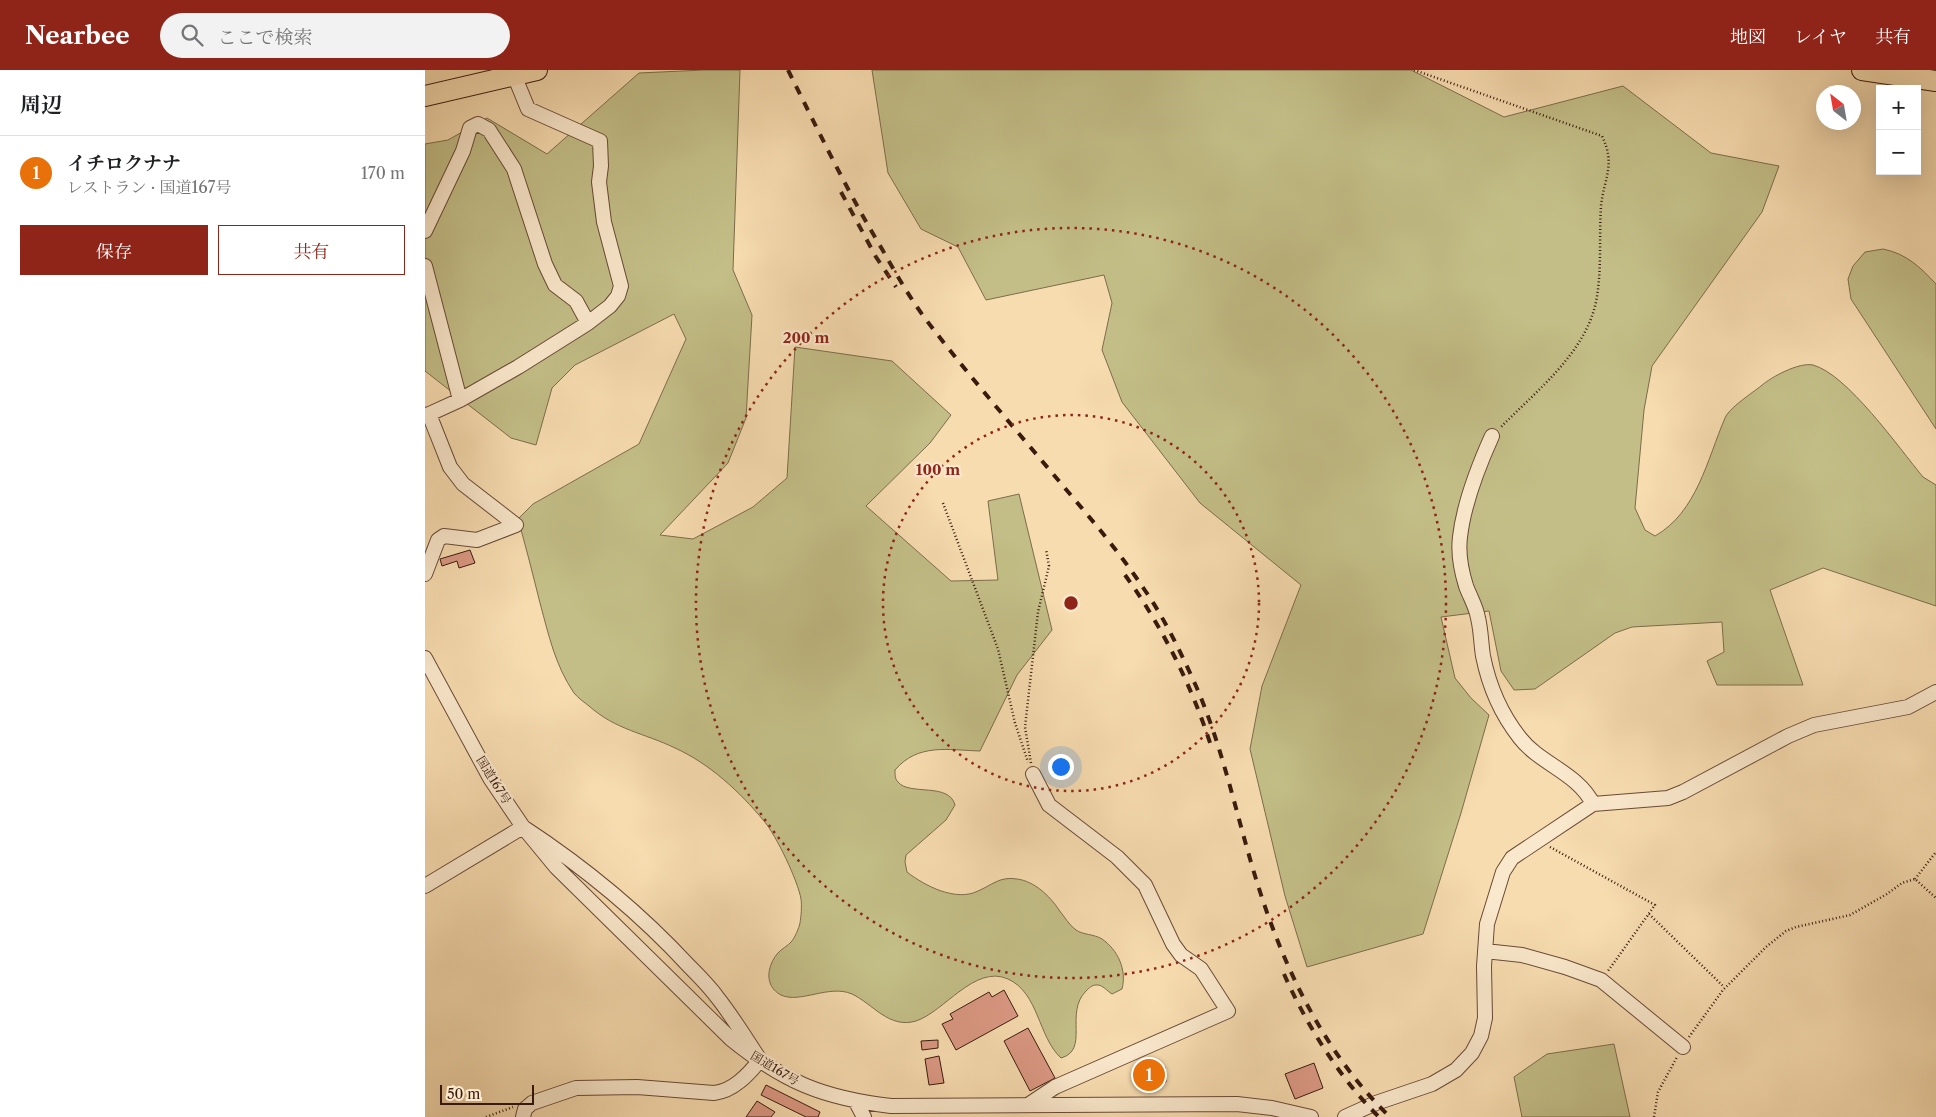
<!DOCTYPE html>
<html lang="ja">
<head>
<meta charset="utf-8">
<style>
	body { margin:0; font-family:"Libre Caslon Text","Noto Serif JP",serif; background:#f2f2f2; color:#202124 }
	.controls { position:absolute; right:15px; top:15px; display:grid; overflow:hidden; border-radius:0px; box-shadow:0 5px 20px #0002 }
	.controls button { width:45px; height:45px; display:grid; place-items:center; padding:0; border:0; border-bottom:1px solid #e0e0e0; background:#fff; color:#202124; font:25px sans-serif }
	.compass { position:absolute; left:1391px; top:15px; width:45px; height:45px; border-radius:50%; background:#fff; box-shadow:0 5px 20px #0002; rotate:329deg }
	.scale { position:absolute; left:15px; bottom:12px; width:94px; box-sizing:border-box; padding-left:5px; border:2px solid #3a1a0e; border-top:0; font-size:14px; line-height:18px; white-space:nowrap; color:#3a1a0e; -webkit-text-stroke:4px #fae8cc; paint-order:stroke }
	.you { position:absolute; left:635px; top:696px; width:18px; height:18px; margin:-12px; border:4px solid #fff; border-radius:50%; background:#1a73e8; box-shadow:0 0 0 8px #1a73e833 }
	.badge { display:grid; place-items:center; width:32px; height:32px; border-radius:50%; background:#8f2418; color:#fff; font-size:16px; font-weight:700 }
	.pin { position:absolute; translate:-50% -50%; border:2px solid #fff; box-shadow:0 1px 5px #0006 }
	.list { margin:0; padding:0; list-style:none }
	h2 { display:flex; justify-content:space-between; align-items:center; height:65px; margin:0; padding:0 20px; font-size:21px }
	h2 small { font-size:16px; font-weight:400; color:#757577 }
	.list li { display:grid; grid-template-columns:32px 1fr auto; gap:15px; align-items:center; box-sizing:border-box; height:75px; padding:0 20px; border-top:1px solid #e0e0e0 }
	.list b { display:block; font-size:19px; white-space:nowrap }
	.list p { margin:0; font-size:16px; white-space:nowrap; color:#757577 }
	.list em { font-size:16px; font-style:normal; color:#757577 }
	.actions { display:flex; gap:10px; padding:15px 20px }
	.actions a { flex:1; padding:11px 0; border:1px solid #8f2418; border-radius:0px; text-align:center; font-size:18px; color:#8f2418 }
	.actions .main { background:#8f2418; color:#fff }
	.icon { flex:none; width:28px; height:28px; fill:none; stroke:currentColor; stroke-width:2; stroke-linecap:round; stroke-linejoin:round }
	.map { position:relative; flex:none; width:1511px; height:1047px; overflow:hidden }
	header { display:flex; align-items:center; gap:30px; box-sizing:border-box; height:70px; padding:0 25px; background:#8f2418; color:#fff }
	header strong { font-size:24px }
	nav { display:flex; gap:28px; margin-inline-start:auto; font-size:18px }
	.search { width:350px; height:45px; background:#f2f2f2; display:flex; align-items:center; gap:12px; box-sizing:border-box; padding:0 18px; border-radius:28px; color:#757577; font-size:19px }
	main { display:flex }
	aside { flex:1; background:#fff }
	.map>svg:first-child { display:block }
	.green { fill:#c3be87; stroke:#7e6c4a }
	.building { fill:#dc9984; stroke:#3a1a0e }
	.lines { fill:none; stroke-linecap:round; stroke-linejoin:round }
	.minor-casing { stroke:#694a36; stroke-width:16 }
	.highway-casing { stroke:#3a1a0e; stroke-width:22 }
	.path { stroke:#3a1a0e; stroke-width:2.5; stroke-dasharray:1 2.5; stroke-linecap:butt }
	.minor { stroke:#fae8cc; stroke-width:14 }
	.highway { stroke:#f7dcb0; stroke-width:20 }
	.rail { stroke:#3a1a0e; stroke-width:4; stroke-dasharray:9 9; stroke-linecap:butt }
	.ring { fill:none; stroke:#8f2418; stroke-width:2.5; stroke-dasharray:2.5 5 }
	.labels { text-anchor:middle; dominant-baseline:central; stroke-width:4.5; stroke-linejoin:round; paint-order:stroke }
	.street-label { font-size:12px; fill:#3a1a0e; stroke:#fae8cc }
	.centre { fill:#8f2418; stroke:#fae8cc; stroke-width:2.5 }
	.ring-label { font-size:15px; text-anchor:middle; font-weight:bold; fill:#8f2418; stroke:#fae8cc; stroke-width:4.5; stroke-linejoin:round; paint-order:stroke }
</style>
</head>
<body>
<header>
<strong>Nearbee</strong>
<div class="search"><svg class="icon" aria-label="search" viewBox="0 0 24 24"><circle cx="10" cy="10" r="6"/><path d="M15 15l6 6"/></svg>ここで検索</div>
<nav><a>地図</a><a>レイヤ</a><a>共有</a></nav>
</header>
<main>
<aside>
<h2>周辺<small></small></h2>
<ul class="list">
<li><span class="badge" style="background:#e8710a">1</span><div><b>イチロクナナ</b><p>レストラン · 国道167号</p></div><em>170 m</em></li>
</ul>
<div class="actions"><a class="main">保存</a><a>共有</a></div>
</aside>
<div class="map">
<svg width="1511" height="1047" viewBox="0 0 1511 1047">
	<rect width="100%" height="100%" fill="#f7dcb0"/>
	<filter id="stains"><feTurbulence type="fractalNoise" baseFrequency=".004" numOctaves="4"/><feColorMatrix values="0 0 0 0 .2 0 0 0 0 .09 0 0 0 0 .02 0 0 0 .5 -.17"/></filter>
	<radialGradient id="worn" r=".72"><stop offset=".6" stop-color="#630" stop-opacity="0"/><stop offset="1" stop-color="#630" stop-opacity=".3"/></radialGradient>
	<path class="green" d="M279,0H315L308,200L327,245L321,348L303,393L235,465L268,469L328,437L362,408L370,277L467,291L526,345L505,373L441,436L526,511L573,510L563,431L594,424L627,560L592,605L555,681C523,680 493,673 470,700C470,705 470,709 473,712C484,726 524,712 530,735L521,750L481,785L480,792L482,802C500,816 531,832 553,821C567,815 575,806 592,809C609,811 625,826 634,840C639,846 644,855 651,860C658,865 669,864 677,869C693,880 702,900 697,919L687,924C682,921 677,914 671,915C667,915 664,918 661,921C639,943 665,980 636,988C613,967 614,923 583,909C550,894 519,942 491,951C464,959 448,934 427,924C404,914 375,934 356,925C339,916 342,897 352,884C356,879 363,876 367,871C370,867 374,858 375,853C376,847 377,836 376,829C373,811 351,765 339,751C314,721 285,694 250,678C219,663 191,660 164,636C159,632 153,628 149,623C130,595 124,566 115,533C108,505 101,477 93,449L108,434L214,374L261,269L249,244L150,295L127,318L111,375L86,368L0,301V74L23,70L62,48L122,84L214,3Z
		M447,0H986L1079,47L1198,16L1286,83L1354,96L1337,142L1227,296L1219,340L1210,438L1220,460L1230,466C1272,442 1282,390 1300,348C1304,338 1327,323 1336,316C1346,307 1374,292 1388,295C1422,304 1474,378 1498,407L1511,415V536L1398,498L1345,520L1378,615H1292L1282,591L1299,582L1297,552L1207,557L1190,563L1110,619L1089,620L1076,601L1064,541L1016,547L1030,608L1046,628L1064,645L1036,743L998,864L882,897L860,826L825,679L837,616L876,515L775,433L697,332L677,280L687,233L679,205L561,230L533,177L496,159L463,103Z
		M1458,179C1482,184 1495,197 1511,214V359L1426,229L1423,209L1428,196L1440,182Z
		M1189,974L1205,1047H1097L1089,1007L1122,984Z"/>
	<path class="building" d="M45,480L50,493L34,498L32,491L17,496L15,489Z
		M579,920L593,946L531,980L517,954L528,949L525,944L564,922L567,927Z
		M603,958L630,1008L605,1021L579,971Z
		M513,970V978L497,980L496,971Z
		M514,986L519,1013L504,1015L500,989Z
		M889,993L898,1018L870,1029L860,1004Z
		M740,997L741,1012L711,1013L710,998Z
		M341,1015L395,1042L393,1047H381L336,1025Z
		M332,1031L350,1042L346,1047H321Z"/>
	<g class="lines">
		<g class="minor-casing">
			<path id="minor" d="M0,161L38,81L45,58L53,54L64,60L89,99L120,194L130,215L151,231L163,253
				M0,196L35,330
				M0,346L35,330L93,297L163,253L185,236L193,226L196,216L179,152L174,112L176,96L175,71L103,39L87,0
				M1067,366C1053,397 1039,432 1035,467C1033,483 1036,500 1041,516C1045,527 1051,536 1053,548C1056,560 1056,573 1058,586C1064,616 1076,644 1095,668C1115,694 1153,703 1168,734
				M0,504L13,470L19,466L52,470L91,455L38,414L25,397L4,344
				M0,588L65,708L98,757L131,797L306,969C359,1012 398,1028 466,1036L812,1034L847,1038L886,1047
				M0,816L98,757C159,797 215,843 264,896C274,906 284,916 292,927C308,947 321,969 335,990C323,1005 308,1021 289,1023L212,1017L151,1018L107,1033L100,1039L98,1047
				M1060,881L1097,885L1140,897L1176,910L1258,977
				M431,1032L439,1047
				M603,1035L630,1017L803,941L776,899L756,885L748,874L720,815L692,787L624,735L608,704
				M920,1047L951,1033L1007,1014L1031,1000L1047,983L1056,966L1060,948L1059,896L1062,854L1078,802L1087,788L1168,734L1243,728L1258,722L1363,666L1389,655L1483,637L1511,622"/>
		</g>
		<g class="highway-casing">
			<path id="highway" d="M1437,0L1511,11
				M0,26L112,0"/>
		</g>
		<path class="path" d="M989,0L1177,66C1191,95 1179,108 1176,136C1174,168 1177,201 1171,232C1160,284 1110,322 1075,358
			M518,433L573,579L590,653L603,692
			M606,693L600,657L613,542L624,496L621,479
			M1125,777L1230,835L1183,901
			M1490,809L1511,782
			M1224,844L1298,916
			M1264,967L1298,920L1341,877L1361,861L1371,857L1425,845L1462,824L1477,813L1490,809L1511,828
			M61,1047L88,1037
			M1229,1047L1233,1022L1252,987"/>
		<use href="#minor" class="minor"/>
		<use href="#highway" class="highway"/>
		<path class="rail" d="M363,0C393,60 422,121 457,179C470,202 483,225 499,247C543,305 592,361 639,417C667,450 695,483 719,519C740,549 756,583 771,616C798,678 811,744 831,809C858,897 899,983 965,1047
			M416,122L451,187L471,217
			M700,505C737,556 767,616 786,676
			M859,904C881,954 915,1009 954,1047"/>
	</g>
	<g class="ring">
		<circle cx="646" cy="533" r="188"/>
		<circle cx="646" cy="533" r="375"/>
	</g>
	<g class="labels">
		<g class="street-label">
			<text transform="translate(69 710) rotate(58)">国道167号</text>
			<text transform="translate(350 998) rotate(31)">国道167号</text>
		</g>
	</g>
	<circle cx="646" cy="533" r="8" class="centre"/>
	<g class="ring-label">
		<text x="381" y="273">200 m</text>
		<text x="513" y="405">100 m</text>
	</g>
	<rect width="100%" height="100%" filter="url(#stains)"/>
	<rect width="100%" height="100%" fill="url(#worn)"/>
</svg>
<div class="controls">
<button>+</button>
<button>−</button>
</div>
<svg class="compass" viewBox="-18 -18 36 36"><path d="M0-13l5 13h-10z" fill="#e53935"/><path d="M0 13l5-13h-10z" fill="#757577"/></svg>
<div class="scale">50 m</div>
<div class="you"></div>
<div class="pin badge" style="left:724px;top:1005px;background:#e8710a">1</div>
</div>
</main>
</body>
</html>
